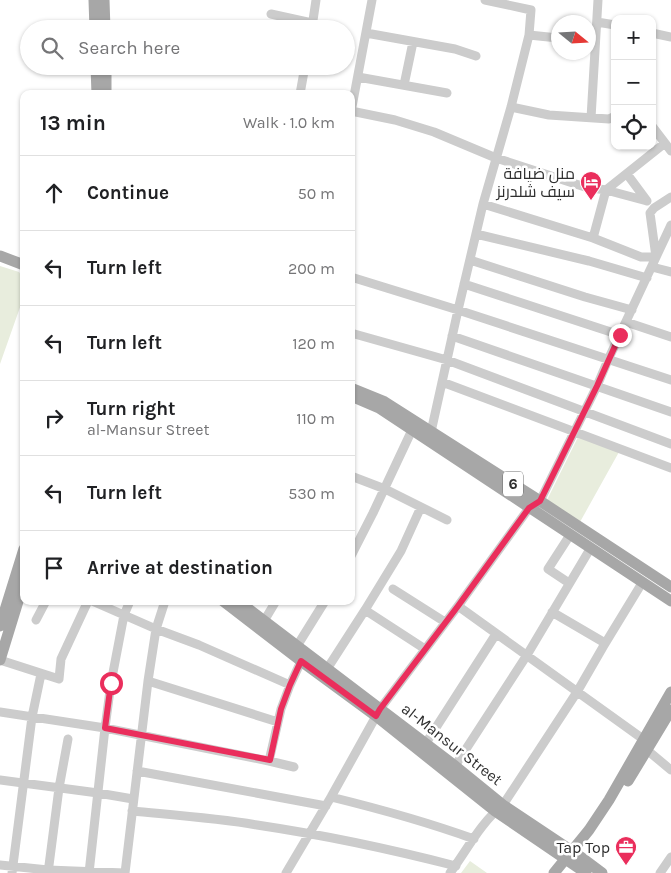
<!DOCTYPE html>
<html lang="en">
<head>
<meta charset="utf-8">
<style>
	body { margin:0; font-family:Karla,Cairo,sans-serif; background:#f6f6f6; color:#202124 }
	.controls { position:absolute; right:15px; top:15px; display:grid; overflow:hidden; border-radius:10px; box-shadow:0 1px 4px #0004 }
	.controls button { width:45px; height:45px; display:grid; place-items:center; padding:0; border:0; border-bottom:1px solid #e0e0e0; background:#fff; color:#202124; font:25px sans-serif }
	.compass { position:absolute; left:551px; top:15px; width:45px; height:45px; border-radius:50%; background:#fff; box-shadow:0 1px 4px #0004; rotate:108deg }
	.stop { position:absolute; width:15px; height:15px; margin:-11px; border:4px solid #ea2e5c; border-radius:50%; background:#fff }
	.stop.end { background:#ea2e5c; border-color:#fff; box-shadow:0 1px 5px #0008 }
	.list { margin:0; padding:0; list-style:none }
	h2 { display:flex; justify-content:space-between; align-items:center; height:65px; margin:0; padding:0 20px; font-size:21px }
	h2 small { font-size:16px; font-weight:400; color:#757577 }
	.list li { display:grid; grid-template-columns:32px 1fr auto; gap:15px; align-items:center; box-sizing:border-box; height:75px; padding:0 20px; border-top:1px solid #e0e0e0 }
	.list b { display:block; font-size:19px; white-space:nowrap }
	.list p { margin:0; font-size:16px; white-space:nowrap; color:#757577 }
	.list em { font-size:16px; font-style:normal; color:#757577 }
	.icon { flex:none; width:28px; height:28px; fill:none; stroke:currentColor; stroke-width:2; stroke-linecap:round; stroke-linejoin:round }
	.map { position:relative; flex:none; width:671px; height:873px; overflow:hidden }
	.search { position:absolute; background:#fff; box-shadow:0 1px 4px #0004; left:20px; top:20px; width:335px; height:55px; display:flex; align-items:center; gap:12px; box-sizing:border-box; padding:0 18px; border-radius:28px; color:#757577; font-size:19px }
	.panel { position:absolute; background:#fff; box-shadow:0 1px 4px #0004; left:20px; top:90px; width:335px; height:515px; border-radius:10px }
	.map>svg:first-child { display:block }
	.green { fill:#e8eddd }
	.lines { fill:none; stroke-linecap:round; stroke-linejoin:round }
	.minor { stroke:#ccc; stroke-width:9 }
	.major { stroke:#a7a7a7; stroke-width:11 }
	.route { stroke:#ea2e5c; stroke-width:6 }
	.labels { text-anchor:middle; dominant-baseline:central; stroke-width:5; stroke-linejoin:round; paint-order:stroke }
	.shield { fill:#fff; stroke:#6d6d6d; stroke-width:1 }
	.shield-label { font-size:15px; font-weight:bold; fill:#2f2f2f }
	.poi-label { font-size:16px; fill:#2f2f2f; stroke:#fff; text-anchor:end }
	.street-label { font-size:16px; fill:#2f2f2f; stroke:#fff }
</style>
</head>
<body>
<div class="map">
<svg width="671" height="873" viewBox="0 0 671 873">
	<rect width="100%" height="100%" fill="#fff"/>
	<path class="green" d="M0,266L19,272L24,280V296L0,364Z
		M578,437L619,452L580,522L547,500Z
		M470,861L487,873H461Z"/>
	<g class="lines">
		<path class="minor" d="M271,14L312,23
			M597,22L615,25
			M312,27L316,0
			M366,33L455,49L476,56
			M652,33L671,37
			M529,35L558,38
			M358,77L447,93
			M404,85L413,42
			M300,94L305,66
			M511,107L549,115L609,119L615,116
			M351,111L395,120L434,132L496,158L585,187L606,190L665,143
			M351,112L372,0
			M591,118L598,0
			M652,126L671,151
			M627,174L647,201
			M483,204L593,238L641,257H656L650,213L654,208L671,197
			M476,234L589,261L647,278
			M593,238L606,190L647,201
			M470,260L585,297L632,310
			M652,267L671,272
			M351,277L458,310L671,380
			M464,284L620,335
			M626,322L671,337
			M351,333L447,360L671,444
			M452,336L671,412
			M442,382L671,468
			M428,435L431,432L458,310L483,204L511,107L529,35L531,10L485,0
			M351,476L385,489L447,520
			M351,556L373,513L412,430
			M569,583L548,569L570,535
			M393,589L445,622
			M92,601L156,629L199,645L290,685
			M458,606L643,739
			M365,610L425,649
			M552,612L605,643
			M36,620L46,601
			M264,621L276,601
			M297,646L325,601
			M0,660L59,679L61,659L88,601
			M327,669L365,610L401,551L421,507
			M148,681L278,722
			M0,712L105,728L269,761L294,767
			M426,743L496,634
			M647,750L671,770
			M269,761L281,709L290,685L303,657
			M455,766L527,655L590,549
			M137,771L326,806
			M0,780L98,793L133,799
			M331,797C380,809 427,822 474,839
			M132,811C173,815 216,818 257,825C324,835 390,849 456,866
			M0,865L48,870L125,873
			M12,873L32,717L41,674
			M48,873L59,788L68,739
			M89,873L105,728L111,683L124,615L130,601
			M125,873L148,681L156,629L165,601
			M286,873L331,797L380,709L458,606L529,508L540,501L597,386L608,360L671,225
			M450,873C467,850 481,822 503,805L577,692L603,647L642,583
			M660,873L671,857"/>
		<path class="major" d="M94,0L95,29
			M104,0L105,29
			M96,66L97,94
			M106,66V94
			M0,256L24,265
			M351,388L383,401L540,501L671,587
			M351,396L379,408L671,601
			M223,601L301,661L376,716L495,811L586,873
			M238,601L455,766L503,805L578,855L602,873
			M0,626L24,549
			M0,660L24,582
			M628,781L671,710
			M554,873L589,830L609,800L671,692"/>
	</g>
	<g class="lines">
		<path class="route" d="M111,683L105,728L270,760L281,709L290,685L301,661L376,716L380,709L458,606L529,508L540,501L597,386L620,335"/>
	</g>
	<defs>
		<g id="hotel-pin" transform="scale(1.125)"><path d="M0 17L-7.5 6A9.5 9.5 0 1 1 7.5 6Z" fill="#ea2e5c" stroke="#fff"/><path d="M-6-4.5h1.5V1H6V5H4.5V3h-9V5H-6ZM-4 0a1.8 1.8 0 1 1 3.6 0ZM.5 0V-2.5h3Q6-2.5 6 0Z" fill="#fff"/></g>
		<g id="office-pin" transform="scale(1.125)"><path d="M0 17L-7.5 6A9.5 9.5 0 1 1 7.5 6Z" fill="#ea2e5c" stroke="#fff"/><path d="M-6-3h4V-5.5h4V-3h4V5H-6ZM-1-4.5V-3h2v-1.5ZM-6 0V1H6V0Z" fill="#fff"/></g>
	</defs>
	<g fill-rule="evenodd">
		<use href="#hotel-pin" x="591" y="182"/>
		<use href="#office-pin" x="626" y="847"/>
	</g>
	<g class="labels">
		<rect class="shield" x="503" y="471.5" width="20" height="25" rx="4"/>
		<g class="shield-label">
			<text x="513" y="484">6</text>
		</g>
		<g class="poi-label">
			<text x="575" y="173">منل ضيافة<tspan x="575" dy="18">سيف شلدرنز</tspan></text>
			<text x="610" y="847">Tap Top</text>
		</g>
		<g class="street-label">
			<text transform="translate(452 744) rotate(38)">al-Mansur Street</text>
		</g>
	</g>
</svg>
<div class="controls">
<button>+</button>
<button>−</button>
<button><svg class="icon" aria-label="locate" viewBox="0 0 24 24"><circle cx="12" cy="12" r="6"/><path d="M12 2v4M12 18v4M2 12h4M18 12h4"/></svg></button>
</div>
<svg class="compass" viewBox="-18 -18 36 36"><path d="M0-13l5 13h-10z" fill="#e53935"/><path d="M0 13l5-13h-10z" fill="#757577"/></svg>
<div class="stop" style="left:111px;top:683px"></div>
<div class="stop end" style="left:620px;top:335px"></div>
<div class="search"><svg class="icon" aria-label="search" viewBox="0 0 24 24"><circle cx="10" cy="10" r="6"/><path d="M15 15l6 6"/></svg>Search here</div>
<section class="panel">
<h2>13 min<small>Walk · 1.0 km</small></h2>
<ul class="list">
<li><svg class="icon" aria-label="ahead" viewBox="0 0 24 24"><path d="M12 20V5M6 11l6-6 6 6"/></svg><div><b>Continue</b></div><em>50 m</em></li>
<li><svg class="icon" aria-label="left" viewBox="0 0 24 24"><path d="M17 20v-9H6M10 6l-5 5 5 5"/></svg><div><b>Turn left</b></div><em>200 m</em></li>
<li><svg class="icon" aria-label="left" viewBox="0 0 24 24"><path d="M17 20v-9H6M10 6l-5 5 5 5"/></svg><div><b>Turn left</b></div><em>120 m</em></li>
<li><svg class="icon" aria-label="right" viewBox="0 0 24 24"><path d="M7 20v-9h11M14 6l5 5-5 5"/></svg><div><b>Turn right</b><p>al-Mansur Street</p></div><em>110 m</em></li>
<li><svg class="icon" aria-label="left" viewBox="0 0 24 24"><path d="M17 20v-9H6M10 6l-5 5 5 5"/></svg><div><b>Turn left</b></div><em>530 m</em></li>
<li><svg class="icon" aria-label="arrive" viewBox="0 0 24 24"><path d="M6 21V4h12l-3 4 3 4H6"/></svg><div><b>Arrive at destination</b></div></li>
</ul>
</section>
</div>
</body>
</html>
